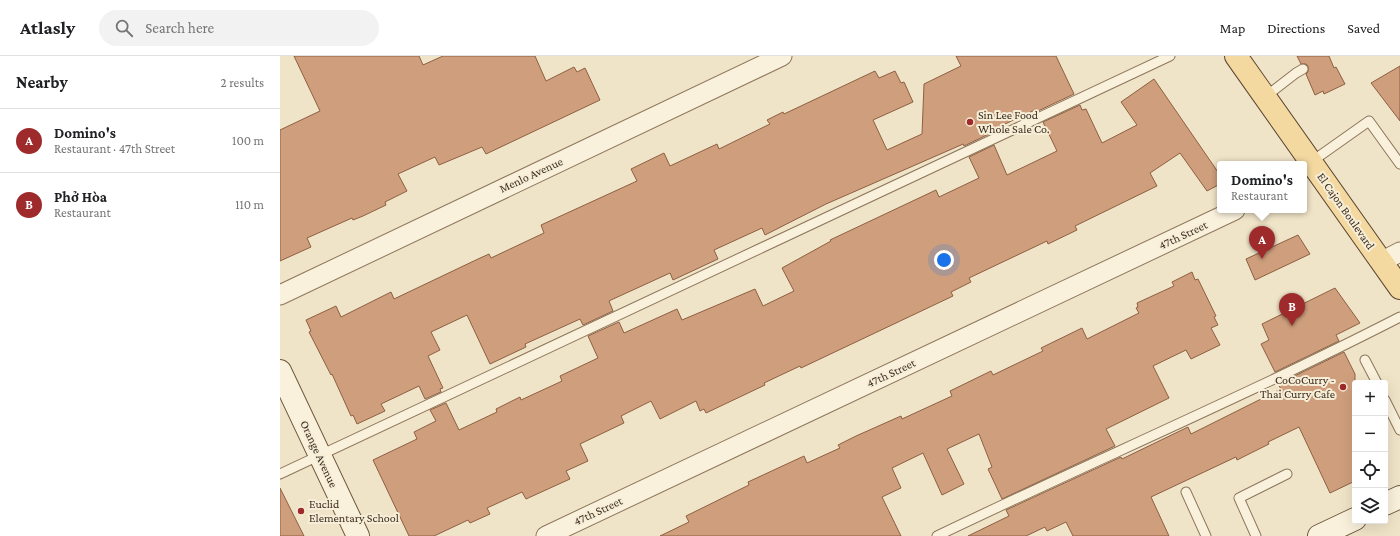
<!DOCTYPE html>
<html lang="en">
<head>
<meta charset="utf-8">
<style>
	body { margin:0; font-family:"Crimson Pro",serif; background:#f2f2f2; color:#202124 }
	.controls { position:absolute; right:12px; bottom:12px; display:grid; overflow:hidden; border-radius:4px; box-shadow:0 4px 16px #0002 }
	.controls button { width:36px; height:36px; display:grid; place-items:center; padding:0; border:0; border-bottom:1px solid #e0e0e0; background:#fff; color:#202124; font:20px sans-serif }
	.you { position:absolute; left:664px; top:204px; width:14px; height:14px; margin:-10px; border:3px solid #fff; border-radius:50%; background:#1a73e8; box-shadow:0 0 0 6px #1a73e833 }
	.badge { display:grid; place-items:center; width:26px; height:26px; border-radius:50%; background:#9e2a2b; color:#fff; font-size:13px; font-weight:700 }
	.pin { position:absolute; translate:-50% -33px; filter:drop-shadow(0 1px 2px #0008) }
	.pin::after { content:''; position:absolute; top:21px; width:14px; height:12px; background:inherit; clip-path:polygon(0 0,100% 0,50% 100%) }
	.popup { position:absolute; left:937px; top:105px; width:90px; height:52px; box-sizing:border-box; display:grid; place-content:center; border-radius:4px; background:#fff; filter:drop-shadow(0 1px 3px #0005); font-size:13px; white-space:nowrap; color:#757577 }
	.popup b { font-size:15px; color:#202124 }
	.popup::after { content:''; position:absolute; left:50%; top:100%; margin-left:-8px; border:8px solid transparent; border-top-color:#fff }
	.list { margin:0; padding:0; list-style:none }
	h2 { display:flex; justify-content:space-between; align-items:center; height:52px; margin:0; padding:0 16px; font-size:17px }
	h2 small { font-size:13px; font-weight:400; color:#757577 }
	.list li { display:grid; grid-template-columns:26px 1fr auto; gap:12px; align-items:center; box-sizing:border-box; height:64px; padding:0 16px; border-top:1px solid #e0e0e0 }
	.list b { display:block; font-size:15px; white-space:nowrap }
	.list p { margin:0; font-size:13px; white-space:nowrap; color:#757577 }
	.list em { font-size:13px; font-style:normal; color:#757577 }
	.icon { flex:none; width:22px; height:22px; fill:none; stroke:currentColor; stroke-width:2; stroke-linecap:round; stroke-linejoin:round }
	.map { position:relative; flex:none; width:1120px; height:480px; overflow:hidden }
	header { display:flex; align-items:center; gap:24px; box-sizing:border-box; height:56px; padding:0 20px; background:#fff; border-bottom:1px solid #e0e0e0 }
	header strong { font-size:19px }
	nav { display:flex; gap:22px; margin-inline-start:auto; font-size:14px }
	.search { width:280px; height:36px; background:#f2f2f2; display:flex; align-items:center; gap:10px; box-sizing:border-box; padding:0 14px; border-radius:22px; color:#757577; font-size:15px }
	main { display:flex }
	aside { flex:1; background:#fff }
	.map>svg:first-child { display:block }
	.building { fill:#cf9f7d; stroke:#8d5f41 }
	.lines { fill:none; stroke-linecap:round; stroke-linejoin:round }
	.lane-casing { stroke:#8d765c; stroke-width:11 }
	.street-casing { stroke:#8d765c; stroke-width:21 }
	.secondary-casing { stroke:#6f573f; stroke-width:24 }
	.primary-casing { stroke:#5b4430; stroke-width:24 }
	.lane { stroke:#faf1dc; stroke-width:9 }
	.street { stroke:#faf1dc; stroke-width:19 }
	.secondary { stroke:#faf1dc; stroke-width:22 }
	.primary { stroke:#f3d9a0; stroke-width:22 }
	.poi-dot { fill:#9e2a2b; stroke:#f7eed8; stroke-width:1.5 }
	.labels { text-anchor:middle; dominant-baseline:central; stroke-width:4; stroke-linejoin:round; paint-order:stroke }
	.poi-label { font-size:12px; fill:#3d2e20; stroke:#f7eed8; text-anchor:start }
	.street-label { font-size:12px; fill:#3d2e20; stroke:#f7eed8 }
</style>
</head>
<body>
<header>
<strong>Atlasly</strong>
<div class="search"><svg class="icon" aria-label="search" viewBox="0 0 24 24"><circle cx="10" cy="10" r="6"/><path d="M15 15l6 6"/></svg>Search here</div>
<nav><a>Map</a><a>Directions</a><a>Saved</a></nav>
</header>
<main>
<aside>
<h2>Nearby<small>2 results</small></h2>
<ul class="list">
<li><span class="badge">A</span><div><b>Domino's</b><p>Restaurant · 47th Street</p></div><em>100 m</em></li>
<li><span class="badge">B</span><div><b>Phở Hòa</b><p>Restaurant</p></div><em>110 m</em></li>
</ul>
</aside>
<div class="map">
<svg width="1120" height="480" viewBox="0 0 1120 480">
	<rect width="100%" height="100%" fill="#f0e4c8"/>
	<path class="building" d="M14,0H139L143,9L163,0H255L266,25L294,11L297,16L305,12L320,44L206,98L202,91L159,109L155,101L118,118L127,135L105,146L106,149L83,160L73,164L72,162L27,182L31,191L0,205V74L40,55Z
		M676,0H776L794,38L758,55L757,53L708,76L709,78L684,90L683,88L681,89L546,148L485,179L482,172L434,194L438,203L393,224L390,217L331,244L329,245L333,255L303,269L300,263L245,288L246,291L210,308L187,259L151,276L160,294L148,300L163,332L160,333L161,336L145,343L139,330L101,348L105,355L77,368L73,359L71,360L52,318L51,319L29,276L31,275L26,264L56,250L61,261L111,236L114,243L198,203L209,198L211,202L264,177L261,169L357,125L351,113L384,97L390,110L437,88L439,93L490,68L487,64L503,56L504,58L595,15L599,22L615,15L621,27L624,26L633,46L593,64L607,94L642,78L644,28L681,10Z
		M1017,0H1049L1054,12L1056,11L1065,28L1044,38L1043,35L1035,39L1026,18L1028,16V10L1026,8H1021Z
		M1120,10V65L1091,27Z
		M874,23L940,119V128L927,135L900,97L870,117L877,130L795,170L797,174L768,188L767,185L689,222L691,226L671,236L673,240L521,312L520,310L484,327L485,329L426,357L424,353L420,355L416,345L380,363L371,345L341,360L344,367L300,388L308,405L286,415L290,423L246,443L242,436L207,452L210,458L190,467L188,464L154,480H129L93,404L137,383L134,376L156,365L150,354L166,347L179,374L217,356L216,353L240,341L241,344L280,326L282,325L280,320L318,302L308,280L339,266L344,277L397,253L402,264L475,233L483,250L514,235L502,212L551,185L550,184L656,134L659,141L699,122L689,101L714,89L727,119L777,95L763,66L800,49L802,54L806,53L822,87L857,69L841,46Z
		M1018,179L1030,198L975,224L966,203Z
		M912,216L915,224L918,223L936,260L934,261L938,269L931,272L940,289L911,303L906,294L873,310L889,342L826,373L835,390L722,443L708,413L712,411L699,378L667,393L684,428L662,439L643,397L612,412L621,432L602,441L621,480H380L409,466L406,460L469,429L468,426L524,400L527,407L560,392L558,389L576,380L621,360L622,363L672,340L670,335L711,315L713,319L763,295L761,292L802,272L807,283L859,257L856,252L858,251L857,247L894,230L892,226Z
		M1055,232L1080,267L1056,279L1059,285L995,316L981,288L989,284L982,268Z
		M1064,296L1075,318V425L1050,437L1019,371L988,386L989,388L957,404L956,401L871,441L889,480H793L786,466L767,475L765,471L746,480H688L729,460L726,454L841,401L842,403L908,371L911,378L1001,333L998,328Z
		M0,432L24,480H0Z"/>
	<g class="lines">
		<g class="lane-casing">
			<path id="lane" d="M985,41L1016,17L1023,13
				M1031,106L1089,65L1120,108
				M1085,304L1097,327
				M1105,344L1120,374
				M0,418L890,0
				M906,436L926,480
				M657,480C811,406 968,339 1120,261
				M976,480L959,442L1007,418"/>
		</g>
		<g class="street-casing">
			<path id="street" d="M1101,206L1120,196
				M0,239L502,0
				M266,480L955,154"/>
		</g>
		<g class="secondary-casing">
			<path id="secondary" d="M0,315L78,480
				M1105,448L1120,441
				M1039,480L1075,463"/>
		</g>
		<g class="primary-casing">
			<path id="primary" d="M956,0L1120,232"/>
		</g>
		<use href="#lane" class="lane"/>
		<use href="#street" class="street"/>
		<use href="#secondary" class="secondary"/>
		<use href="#primary" class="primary"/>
	</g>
	<g class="poi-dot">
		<circle cx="690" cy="66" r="4"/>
		<circle cx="1063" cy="331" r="4"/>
		<circle cx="21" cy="455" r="4"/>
	</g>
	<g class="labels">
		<g class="poi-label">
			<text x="698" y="59">Sin Lee Food<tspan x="698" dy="14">Whole Sale Co.</tspan></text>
			<text x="1055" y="324" text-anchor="end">CoCoCurry -<tspan x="1055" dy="14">Thai Curry Cafe</tspan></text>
			<text x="29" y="448">Euclid<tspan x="29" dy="14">Elementary School</tspan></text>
		</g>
		<g class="street-label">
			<text transform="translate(251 119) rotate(-25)">Menlo Avenue</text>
			<text transform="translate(1066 155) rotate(55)">El Cajon Boulevard</text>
			<text transform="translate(903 179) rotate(-25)">47th Street</text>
			<text transform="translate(611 317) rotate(-25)">47th Street</text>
			<text transform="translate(39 398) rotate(65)">Orange Avenue</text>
			<text transform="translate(318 455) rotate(-25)">47th Street</text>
		</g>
	</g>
</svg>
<div class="controls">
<button>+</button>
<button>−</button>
<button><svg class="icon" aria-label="locate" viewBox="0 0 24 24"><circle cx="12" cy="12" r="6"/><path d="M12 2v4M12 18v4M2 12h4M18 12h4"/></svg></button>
<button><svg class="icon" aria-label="layers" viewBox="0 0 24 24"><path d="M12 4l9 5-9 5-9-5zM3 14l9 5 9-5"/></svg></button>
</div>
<div class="you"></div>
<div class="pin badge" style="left:982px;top:203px">A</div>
<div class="popup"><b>Domino's</b>Restaurant</div>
<div class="pin badge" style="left:1012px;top:270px">B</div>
</div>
</main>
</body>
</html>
